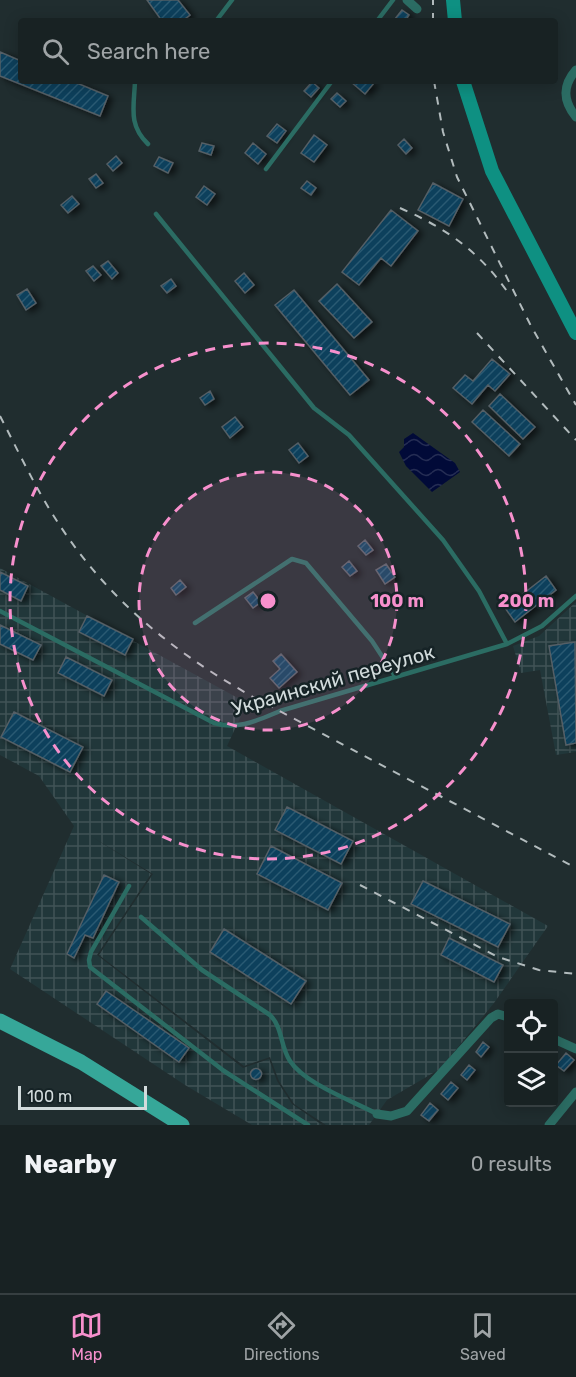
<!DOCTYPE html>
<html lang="en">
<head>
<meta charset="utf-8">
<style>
	body { margin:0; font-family:Rubik,sans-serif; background:#212a2b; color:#f1f3f6 }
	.controls { position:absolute; right:18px; bottom:18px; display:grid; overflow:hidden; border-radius:6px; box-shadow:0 3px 15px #0003 }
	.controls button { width:54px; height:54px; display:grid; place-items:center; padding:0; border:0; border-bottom:2px solid #363f41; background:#182223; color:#f1f3f6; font:30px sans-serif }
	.scale { position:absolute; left:18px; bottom:15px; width:129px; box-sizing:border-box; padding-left:6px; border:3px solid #d2dbdc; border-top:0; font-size:16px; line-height:21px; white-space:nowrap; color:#d2dbdc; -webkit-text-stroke:4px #162326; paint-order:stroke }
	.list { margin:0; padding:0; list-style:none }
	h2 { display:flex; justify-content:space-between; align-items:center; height:78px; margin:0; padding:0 24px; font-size:26px }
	h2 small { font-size:20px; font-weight:400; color:#9fa4a6 }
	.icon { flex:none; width:33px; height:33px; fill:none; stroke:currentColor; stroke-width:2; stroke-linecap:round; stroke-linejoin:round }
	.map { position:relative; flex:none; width:576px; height:1125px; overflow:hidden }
	.search { position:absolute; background:#182223; box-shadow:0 3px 15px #0003; left:18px; right:18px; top:18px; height:66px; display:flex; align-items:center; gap:15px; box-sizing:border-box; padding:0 21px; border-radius:6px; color:#9fa4a6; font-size:22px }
	.sheet { height:168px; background:#182223 }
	nav { display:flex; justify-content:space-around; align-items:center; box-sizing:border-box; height:84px; border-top:2px solid #363f41; background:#182223; font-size:16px; color:#9fa4a6 }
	nav a { display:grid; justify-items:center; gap:3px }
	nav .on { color:#f790cd }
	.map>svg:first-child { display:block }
	.industrial { fill:url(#industrial-grid) }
	.water { fill:url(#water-waves) }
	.building { fill:url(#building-hatch); stroke:#545f66; stroke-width:1.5; filter:url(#shadow) }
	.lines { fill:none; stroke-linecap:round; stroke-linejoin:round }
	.lane { stroke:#2b6c63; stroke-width:4.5 }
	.street { stroke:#2b6c63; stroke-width:9 }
	.secondary { stroke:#0e9082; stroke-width:14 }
	.primary { stroke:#36a799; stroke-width:15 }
	.rail { stroke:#b2bbbd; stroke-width:2; stroke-dasharray:8 8; stroke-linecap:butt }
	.ring { fill:none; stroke:#f790cd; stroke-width:3; stroke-dasharray:10 8 }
	.labels { text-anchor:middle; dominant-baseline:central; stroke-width:5; stroke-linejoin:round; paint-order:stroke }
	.street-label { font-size:20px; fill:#d2dbdc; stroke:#162326 }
	.centre { fill:#f790cd; stroke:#162326; stroke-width:3 }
	.ring-label { font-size:18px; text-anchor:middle; font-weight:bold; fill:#f790cd; stroke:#162326; stroke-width:5; stroke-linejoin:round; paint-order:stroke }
</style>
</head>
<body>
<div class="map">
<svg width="576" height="1125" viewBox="0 0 576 1125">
	<defs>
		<pattern id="industrial-grid" width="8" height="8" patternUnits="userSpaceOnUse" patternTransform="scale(1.5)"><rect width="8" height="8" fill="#21373a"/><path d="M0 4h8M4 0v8" fill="none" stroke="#405356"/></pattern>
		<pattern id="water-waves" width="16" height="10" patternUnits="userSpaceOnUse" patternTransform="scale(1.5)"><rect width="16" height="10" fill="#010a38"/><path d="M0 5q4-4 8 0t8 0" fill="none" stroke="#252d54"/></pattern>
		<pattern id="building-hatch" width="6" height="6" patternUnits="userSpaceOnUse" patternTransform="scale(1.5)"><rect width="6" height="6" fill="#073f5b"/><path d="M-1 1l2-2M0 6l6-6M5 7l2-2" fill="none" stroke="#2a5a72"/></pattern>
		<filter id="shadow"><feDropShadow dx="4.5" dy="2.5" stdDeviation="3" flood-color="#0009"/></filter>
	</defs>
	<rect width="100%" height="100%" fill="#202d2f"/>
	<path class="industrial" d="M0,568L247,703L227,746L548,926L494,1003L440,1069L387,1100L369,1125H326L294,1104L279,1081L270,1057L244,1066L99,955L153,874L89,835L151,874L97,955L243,1068L269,1059L277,1081L292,1104L322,1125H252L185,1085L10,969L74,826L39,776L0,755Z
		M576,602V752L556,755L540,670L521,673L513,646L539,636Z"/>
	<path class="water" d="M413,433L455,463L460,472L432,492L406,466L399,452L404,447V439Z"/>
	<path class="building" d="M147,0H178L190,15L182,21H162Z
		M402,10L409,15L405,21H397L395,19Z
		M0,52L21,61V81H72L108,96L100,116L0,76Z
		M371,81L374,83L365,94L351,82Z
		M312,82L319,88L311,97L304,91Z
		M337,93L346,101L340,107L331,99Z
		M277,124L286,131L277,143L267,136Z
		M314,135L327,145L314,162L301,153Z
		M404,139L412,148L406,154L398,145Z
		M202,143L214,146L211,155L199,151Z
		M253,143L266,154L258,164L245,153Z
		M116,156L122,163L113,171L107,164Z
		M159,157L173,163L168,173L154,166Z
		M96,174L103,183L96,188L89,179Z
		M307,181L316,188L311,195L301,188Z
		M433,183L463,199L449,226L418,210Z
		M204,186L215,194L207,205L196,197Z
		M72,196L79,204L68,213L61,205Z
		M391,210L418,231L391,266L381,258L359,285L342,272Z
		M108,261L118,273L112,279L101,266Z
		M93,266L101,275L94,281L86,271Z
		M244,273L254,285L245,293L235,281Z
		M171,279L176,286L167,293L161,286Z
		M337,284L372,322L354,338L319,301Z
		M27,289L36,303L26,310L17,295Z
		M294,290L369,380L350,395L275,305Z
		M492,359L510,374L495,391L488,385L472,404L453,388L465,375L473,381Z
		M210,391L214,399L205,405L200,398Z
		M500,394L535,427L523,439L489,406Z
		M483,410L520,444L509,456L472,422Z
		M235,417L243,427L230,438L222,427Z
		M298,443L308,456L299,463L289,450Z
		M365,540L373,550L366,555L358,546Z
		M349,561L357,571L350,576L342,567Z
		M386,564L395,577L385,584L376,570Z
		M0,572L28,586L21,601L0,590Z
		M546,576L556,590L515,622L505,608Z
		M180,580L186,587L176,595L171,588Z
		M253,592L261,602L253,608L245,598Z
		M87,616L133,639L125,655L79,632Z
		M0,625L41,645L33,660L0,644Z
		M575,642L576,743L566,745L549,646Z
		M281,654L297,672L279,688L270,678L280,669L273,661Z
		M66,657L112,680L104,696L58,673Z
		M14,712L83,747L70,772L1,737Z
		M287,807L353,841L341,864L275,830Z
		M271,846L342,883L328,910L257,874Z
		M104,875L119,882L93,938L85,935L74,958L67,954Z
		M423,881L510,924L498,947L411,904Z
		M224,929L306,981L291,1004L210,952Z
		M449,938L503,965L494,982L441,955Z
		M106,991L189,1048L179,1062L97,1004Z
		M483,1042L489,1047L481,1057L476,1052Z
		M566,1053L574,1060L564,1071L556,1065Z
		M469,1065L475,1070L467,1080L461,1075Z
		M250.5 1074a5.5 5.5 0 1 1 11 0a5.5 5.5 0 1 1-11 0Z
		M451,1082L458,1088L448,1100L441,1094Z
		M430,1103L438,1110L429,1121L421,1115Z"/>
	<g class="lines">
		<path class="lane" d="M216,21L232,0
			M377,21L393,0
			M135,81C134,107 128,125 148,144
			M266,169L332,81
			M156,214L314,408L349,435L443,540L479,591L507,644
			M0,611L214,723C239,730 256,721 280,711L507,644L542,626L576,596
			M195,623L292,559L306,563L372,641L395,676
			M129,886L91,952L89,960L90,967L224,1071L308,1125
			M141,917L202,970L270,1015C283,1028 280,1046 290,1061C305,1084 353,1101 377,1114"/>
		<path class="street" d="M407,0L417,9
			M576,70C562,86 563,101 576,117
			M554,1039L576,1049
			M377,1114L391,1116L407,1111L491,1018L498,1014L508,1017
			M549,1125L576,1092"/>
		<path class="secondary" d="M453,0L455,21
			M463,81L492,171L576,333"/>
		<path class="primary" d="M0,1021L81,1062L182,1125"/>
		<path class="rail" d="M433,21V0
			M434,81L443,132L457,177L531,326L576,405
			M400,208C446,228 480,252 509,294
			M477,333L576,440
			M0,416C13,441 26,468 40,493C93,587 162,646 255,698L576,868
			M360,885L498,957L539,970L576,974"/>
	</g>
	<circle cx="268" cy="601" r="129" fill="#f790cd" fill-opacity=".12"/>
	<g class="ring">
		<circle cx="268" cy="601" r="129"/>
		<circle cx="268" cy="601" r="258"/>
	</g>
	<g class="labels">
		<g class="street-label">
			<text transform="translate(333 680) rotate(-16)">Украинский переулок</text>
		</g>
	</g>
	<circle cx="268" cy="601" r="9" class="centre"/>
	<g class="ring-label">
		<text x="397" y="607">100 m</text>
		<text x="526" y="607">200 m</text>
	</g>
</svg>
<div class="controls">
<button><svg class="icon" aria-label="locate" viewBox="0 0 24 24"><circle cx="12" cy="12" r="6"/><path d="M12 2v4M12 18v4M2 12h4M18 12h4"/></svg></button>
<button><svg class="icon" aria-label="layers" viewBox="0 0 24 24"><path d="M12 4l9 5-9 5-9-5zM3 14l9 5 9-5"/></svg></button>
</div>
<div class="scale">100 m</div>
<div class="search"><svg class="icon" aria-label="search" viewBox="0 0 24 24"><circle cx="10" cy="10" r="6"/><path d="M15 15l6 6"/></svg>Search here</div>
</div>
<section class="sheet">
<h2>Nearby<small>0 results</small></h2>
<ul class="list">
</ul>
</section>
<nav>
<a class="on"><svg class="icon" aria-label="map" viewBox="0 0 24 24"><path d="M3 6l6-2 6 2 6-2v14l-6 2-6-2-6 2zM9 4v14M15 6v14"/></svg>Map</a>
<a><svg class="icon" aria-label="directions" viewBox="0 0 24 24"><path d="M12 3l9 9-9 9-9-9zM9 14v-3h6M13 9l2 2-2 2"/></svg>Directions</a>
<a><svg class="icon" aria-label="saved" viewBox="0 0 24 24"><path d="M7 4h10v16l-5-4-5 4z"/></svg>Saved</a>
</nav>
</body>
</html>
